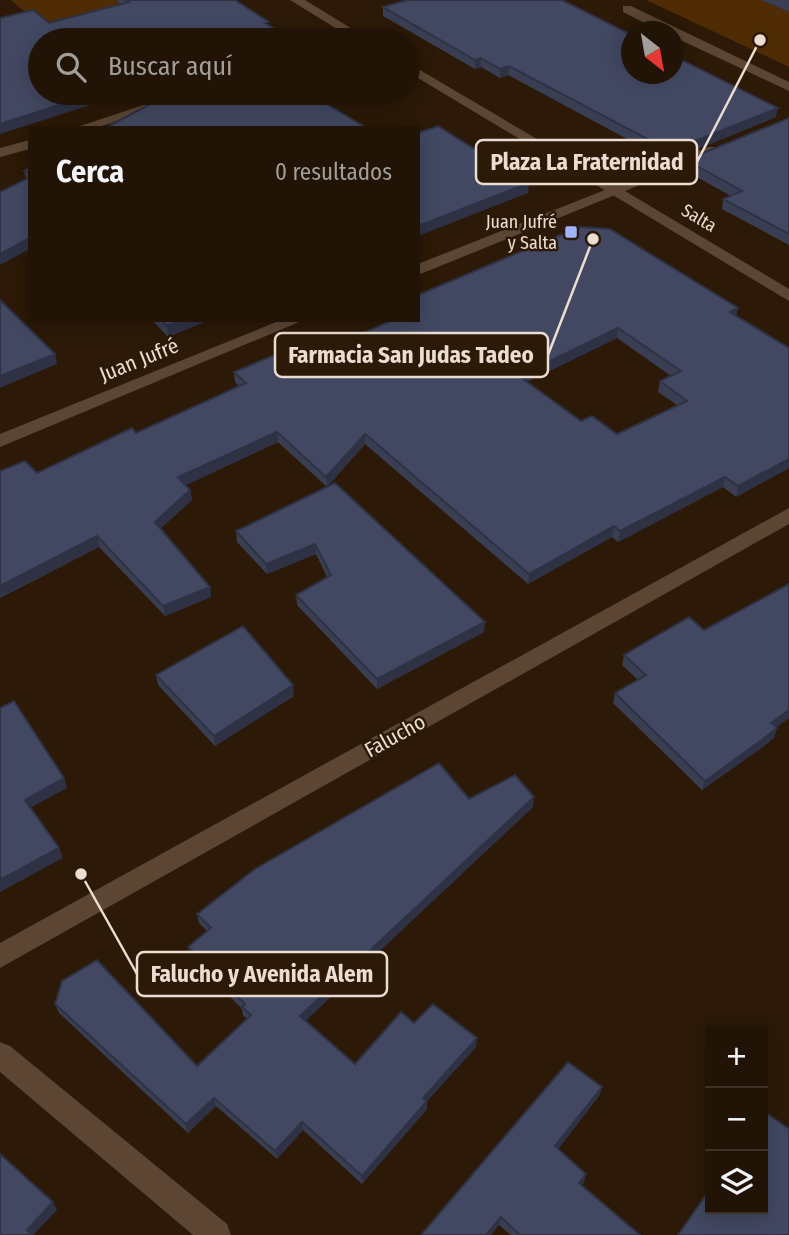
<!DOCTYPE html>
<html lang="es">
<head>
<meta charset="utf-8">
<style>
	body { margin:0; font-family:"Fira Sans Condensed",sans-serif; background:#291c0f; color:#f1f3f6 }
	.controls { position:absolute; right:21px; bottom:21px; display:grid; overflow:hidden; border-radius:0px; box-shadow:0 4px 18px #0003 }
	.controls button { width:63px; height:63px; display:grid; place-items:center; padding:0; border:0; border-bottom:2px solid #3e3227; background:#211305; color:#f1f3f6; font:35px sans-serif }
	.compass { position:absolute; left:621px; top:21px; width:63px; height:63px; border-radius:50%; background:#211305; box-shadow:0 4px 18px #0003; rotate:149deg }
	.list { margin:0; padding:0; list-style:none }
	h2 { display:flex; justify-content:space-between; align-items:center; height:91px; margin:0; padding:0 28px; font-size:30px }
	h2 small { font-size:23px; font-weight:400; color:#a29e9a }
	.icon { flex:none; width:38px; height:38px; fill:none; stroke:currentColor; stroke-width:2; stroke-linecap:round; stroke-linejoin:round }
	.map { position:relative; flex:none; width:789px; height:1235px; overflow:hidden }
	.search { position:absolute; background:#211305; box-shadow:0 4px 18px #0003; left:28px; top:28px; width:392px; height:77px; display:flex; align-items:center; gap:18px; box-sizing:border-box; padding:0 24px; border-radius:38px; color:#a29e9a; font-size:26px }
	.panel { position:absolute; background:#211305; box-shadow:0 4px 18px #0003; left:28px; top:126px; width:392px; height:196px; border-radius:0px }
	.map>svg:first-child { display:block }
	.green { fill:#502c04 }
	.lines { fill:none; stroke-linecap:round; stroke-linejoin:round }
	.minor { fill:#5c4633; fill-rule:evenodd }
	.tertiary { fill:#5c4633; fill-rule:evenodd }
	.secondary { fill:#5c4633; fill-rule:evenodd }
	.wall { fill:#393e53; fill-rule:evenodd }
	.shaded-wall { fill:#2e3244 }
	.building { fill:#424861; stroke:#2e3244; stroke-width:2; fill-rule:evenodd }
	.poi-dot { fill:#a2b2fd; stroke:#2c1907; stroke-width:2.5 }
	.labels { text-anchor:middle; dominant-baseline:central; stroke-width:5; stroke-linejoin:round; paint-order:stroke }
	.far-street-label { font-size:18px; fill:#ebddd2; stroke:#2c1907 }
	.far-poi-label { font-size:18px; fill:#ebddd2; stroke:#2c1907; text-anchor:end }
	.street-label { font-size:21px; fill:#ebddd2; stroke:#2c1907 }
	.leader { fill:none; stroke:#ebddd2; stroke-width:2.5 }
	.callout-dot { fill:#ebddd2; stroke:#2c1907; stroke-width:2.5 }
	.callout { fill:#2c1907; stroke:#ebddd2; stroke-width:2.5 }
	.callout-label { font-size:23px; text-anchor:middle; font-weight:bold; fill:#ebddd2 }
</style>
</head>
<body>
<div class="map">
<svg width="789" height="1235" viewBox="0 0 789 1235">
	<rect width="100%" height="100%" fill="#2c1907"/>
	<path class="green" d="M11,0H118L133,11L50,33Z
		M646,0H761L789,12V67Z"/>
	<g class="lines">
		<path class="minor" d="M623,6H631L789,82V91L674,37V32H662L623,12Z
			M180,93H200L96,128H74Z
			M30,140V149L0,157V148Z
			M789,508V524L0,968V943Z"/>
		<path class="tertiary" d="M615,186L620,187V193L418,275V264Z
			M281,320H304L0,447V434Z
			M0,1042L10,1046L227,1224L231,1235H193L0,1072Z"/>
		<path class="secondary" d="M290,0H305L370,40H355Z
			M408,63L615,185L708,147H718V153L625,191L789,289V301L408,72Z"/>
	</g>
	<path class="wall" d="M116,0H235L40,40L49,23L121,4Z
		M761,0H789V12Z
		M383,7L776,117L668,161L508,75L500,78L481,67L475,69L383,16Z
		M789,118V245L722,209L723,199L731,196L684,170L686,160Z
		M30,167V249L26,179L24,171Z
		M736,315L789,348V468L736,497L723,487L618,542L612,537L528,584L365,444L327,487L278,442L186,485L190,490L192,500L160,529L210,587L211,597L165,616L99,547L0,598V471L37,473L136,433L239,386L235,382L234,372L326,349ZM617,338L671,376L660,381L658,392L677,405L617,434L581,421L527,382Z
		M152,320H209L168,337Z
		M335,483L484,632L377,689L297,605L296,595L327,577L316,554L267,574L237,542L236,531Z
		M789,584V718L776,727L777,728L774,738L760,749L702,790L613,703L615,693L638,680L622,665L624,655L704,630Z
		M156,675L294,696L215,746L158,685Z
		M469,799L533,807L305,1021L355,1064L414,1023L476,1047L427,1101V1109L362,1184L303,1130L277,1159L216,1106L188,1133L59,1013L55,1004L197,1066L247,1019L243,1015L242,1009L190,956L188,947L207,931L199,923L197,914Z
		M602,1087L599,1096L558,1149L584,1182L581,1185L640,1235H511L499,1225L421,1235Z"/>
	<path class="shaded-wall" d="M481,58V67L475,69V60Z
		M509,66L508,75L500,78V69Z
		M96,93H128L0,134V124Z
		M154,93H173L155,99Z
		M308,93H339L309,103Z
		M778,108L776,117L668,161L670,151Z
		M529,183L528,193L418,236V226Z
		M30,238V249L0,265V254Z
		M738,308L736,318L730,312Z
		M181,320H209L168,337L167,326Z
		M618,328L617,338L518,386L519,376Z
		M55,354L57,364L0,388V376Z
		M277,432L278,442L180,488L178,477Z
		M365,434V444L327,487L326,477Z
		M789,459V468L736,497L738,486Z
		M725,477L723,487L618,542L620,531Z
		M190,490L192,500L156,532L155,522Z
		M614,526L612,537L528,584L529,574Z
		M97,536L99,547L0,597V586Z
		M315,544L316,554L267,574L266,564Z
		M210,587L211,597L165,616L163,606Z
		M485,622L484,632L377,689V679Z
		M293,685L294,696L215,746L214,736Z
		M789,710V718L768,733L771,723Z
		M777,728L774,738L760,749L702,790L705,781Z
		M64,778L67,788L28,809L25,800Z
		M534,797L533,807L301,1025L300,1016Z
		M59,848L63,858L0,892V880Z
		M477,1038L476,1047L427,1101V1109L362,1184V1176L423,1098Z
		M602,1087L599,1096L554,1154L555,1146Z
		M214,1098L216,1106L188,1133L186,1124Z
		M302,1122L303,1130L277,1159L275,1151Z
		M586,1174L584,1182L577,1191L579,1183Z
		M53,1202L57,1210L33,1235H29L27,1230Z
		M501,1217L499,1225L491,1235H486Z"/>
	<path class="building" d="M126,0H235L269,22L265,23L294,40H40V93H96L0,124V18L33,10L49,23L129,2Z
		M407,0H562L632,35V74H674V56L778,108L670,151L509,66L500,69L481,58L475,60L383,7Z
		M176,93H309H308L367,128H105L158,100Z
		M789,118V234L723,199L742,191L686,160Z
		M438,126L529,183L418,226V133Z
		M30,167V173L24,171Z
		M30,177V238L0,254V192Z
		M579,227L610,229L738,308L730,312L789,348V459L738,486L725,477L620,531L614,526L529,574L365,434L326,477L277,432L178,477L190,490L155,522L210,587L163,606L97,536L0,586V471L25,461L37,473L132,428L136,433L246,383L234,372L313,339L326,349L393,320H418V295ZM618,328L681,371L660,381L687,401L617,434L592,416L581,421L519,376Z
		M0,300L55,354L0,376Z
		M161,320H181L167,326Z
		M335,483L485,622L377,679L296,595L331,575L315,544L266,564L236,531Z
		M789,584V710L771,723L777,728L763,739L705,781L615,693L646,675L624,655L689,617L704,630Z
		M243,626L293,685L214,736L156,675Z
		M14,701L64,778L25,800L59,848L0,880V708Z
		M439,763L469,799L515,775L534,797L300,1016L355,1064L401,1012L414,1023L433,1004L477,1038L423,1098L427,1101L362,1176L302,1122L275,1151L214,1098L186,1124L55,1004L62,981L97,960L197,1066L251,1015L242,1007L245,1004L188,947L211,928L197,914L255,869Z
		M568,1062L602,1087L555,1146L586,1174L579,1183L640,1235H520L501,1217L486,1235H421Z
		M765,1112L789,1129V1235H678L710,1189V1209H763V1115Z
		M0,1154L53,1202L27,1230L32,1235H0Z"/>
	<rect class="poi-dot" x="564" y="225" width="14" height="14" rx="3.5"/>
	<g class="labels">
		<g class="far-street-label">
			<text transform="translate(699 218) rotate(31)">Salta</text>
		</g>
		<g class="far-poi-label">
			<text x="557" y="222">Juan Jufré<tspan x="557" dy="21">y Salta</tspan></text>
		</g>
		<g class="street-label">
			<text transform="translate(139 360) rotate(-22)">Juan Jufré</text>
			<text transform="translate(395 736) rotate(-29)">Falucho</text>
		</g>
	</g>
	<path class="leader" d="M760 40L697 162M593 239L548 355M81 874L137 974"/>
	<g class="callout-dot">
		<circle cx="760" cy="40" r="7"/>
		<circle cx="593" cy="239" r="7"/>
		<circle cx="81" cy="874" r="7"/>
	</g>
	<g class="callout">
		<rect x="476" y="140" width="221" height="44" rx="7"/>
		<rect x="275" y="333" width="273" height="44" rx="7"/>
		<rect x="137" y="952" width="250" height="44" rx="7"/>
	</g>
	<g class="callout-label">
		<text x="587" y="170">Plaza La Fraternidad</text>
		<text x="411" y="363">Farmacia San Judas Tadeo</text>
		<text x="262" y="982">Falucho y Avenida Alem</text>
	</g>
</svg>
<div class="controls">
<button>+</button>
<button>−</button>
<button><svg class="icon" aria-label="layers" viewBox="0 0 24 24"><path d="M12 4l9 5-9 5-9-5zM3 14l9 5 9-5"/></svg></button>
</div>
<svg class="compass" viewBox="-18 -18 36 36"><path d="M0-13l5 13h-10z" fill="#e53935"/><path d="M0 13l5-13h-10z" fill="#a29e9a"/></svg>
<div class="search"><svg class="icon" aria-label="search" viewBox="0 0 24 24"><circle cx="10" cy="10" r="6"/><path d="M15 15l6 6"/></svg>Buscar aquí</div>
<section class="panel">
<h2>Cerca<small>0 resultados</small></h2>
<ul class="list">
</ul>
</section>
</div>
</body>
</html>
